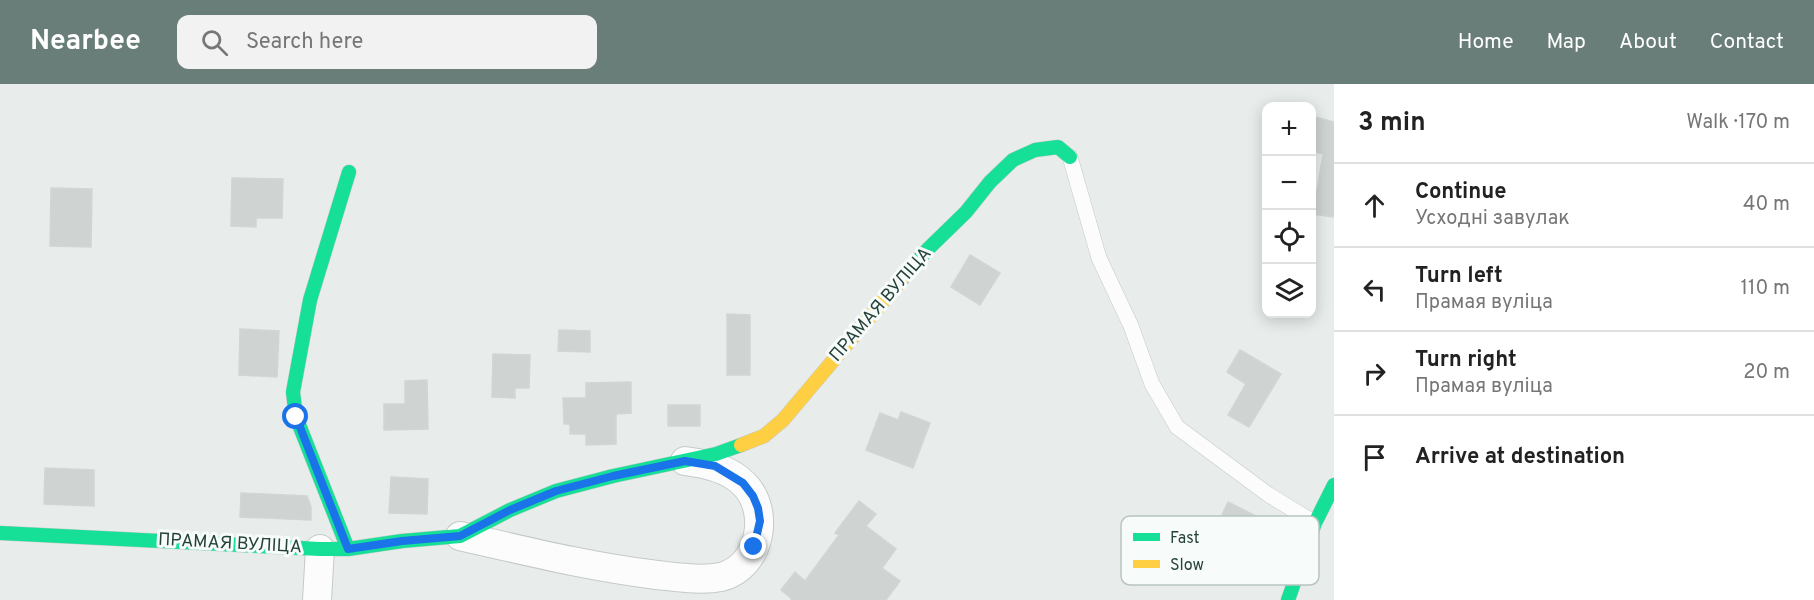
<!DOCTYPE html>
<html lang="en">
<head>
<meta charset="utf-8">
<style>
	body { margin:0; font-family:Overpass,sans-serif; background:#f2f2f2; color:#222 }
	.controls { position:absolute; right:18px; top:18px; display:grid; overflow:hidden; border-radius:12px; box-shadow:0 3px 15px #0003 }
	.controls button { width:54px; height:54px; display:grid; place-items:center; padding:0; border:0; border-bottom:2px solid #e0e0e0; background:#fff; color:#222; font:30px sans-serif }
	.stop { position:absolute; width:18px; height:18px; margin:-14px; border:4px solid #1a73e8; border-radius:50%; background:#fff }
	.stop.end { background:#1a73e8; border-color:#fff; box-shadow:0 2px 6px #0008 }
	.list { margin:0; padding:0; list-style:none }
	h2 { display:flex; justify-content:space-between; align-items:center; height:78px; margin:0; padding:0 24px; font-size:26px }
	h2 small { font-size:20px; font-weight:400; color:#767676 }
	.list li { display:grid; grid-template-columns:39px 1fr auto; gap:18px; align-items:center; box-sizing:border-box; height:84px; padding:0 24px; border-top:2px solid #e0e0e0 }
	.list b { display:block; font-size:22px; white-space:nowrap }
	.list p { margin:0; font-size:20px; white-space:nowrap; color:#767676 }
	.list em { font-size:20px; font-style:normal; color:#767676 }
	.icon { flex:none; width:33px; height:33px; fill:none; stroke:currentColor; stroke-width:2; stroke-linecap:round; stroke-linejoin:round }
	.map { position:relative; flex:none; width:1334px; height:516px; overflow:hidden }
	header { display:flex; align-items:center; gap:36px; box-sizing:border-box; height:84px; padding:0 30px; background:#697e78; color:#fff }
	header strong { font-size:28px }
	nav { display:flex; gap:33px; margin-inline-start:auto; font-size:21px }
	.search { width:420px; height:54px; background:#f2f2f2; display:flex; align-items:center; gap:15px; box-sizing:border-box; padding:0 21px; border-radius:12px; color:#767676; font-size:22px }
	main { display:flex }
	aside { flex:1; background:#fff }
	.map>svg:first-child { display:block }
	.building { fill:#cfd4d2; stroke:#d1d6d4; stroke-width:1.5 }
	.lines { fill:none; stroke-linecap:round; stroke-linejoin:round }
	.lane-casing { stroke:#c5cac8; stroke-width:16 }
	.street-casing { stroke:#c5cac8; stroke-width:30 }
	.fast-casing { stroke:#c3cbc8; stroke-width:15 }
	.slow-casing { stroke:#c3cbc8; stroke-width:15 }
	.lane { stroke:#fcfcfc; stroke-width:15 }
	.street { stroke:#fcfcfc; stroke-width:28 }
	.fast { stroke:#16e098; stroke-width:14 }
	.slow { stroke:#ffcf43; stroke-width:14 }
	.route { stroke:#1a73e8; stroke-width:8 }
	.labels { text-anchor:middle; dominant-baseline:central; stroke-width:6; stroke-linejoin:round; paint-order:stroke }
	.street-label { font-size:18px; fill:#24423a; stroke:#f7fbf9 }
	.key { fill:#f7fbf9; stroke:#b8c4c0; stroke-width:1.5 }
	.key-label { font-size:16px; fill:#24423a }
</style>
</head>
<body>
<header>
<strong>Nearbee</strong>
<div class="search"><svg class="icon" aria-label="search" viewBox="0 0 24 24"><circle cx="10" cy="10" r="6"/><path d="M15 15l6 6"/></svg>Search here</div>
<nav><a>Home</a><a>Map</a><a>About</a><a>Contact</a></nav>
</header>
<main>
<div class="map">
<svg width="1334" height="516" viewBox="0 0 1334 516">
	<rect width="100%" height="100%" fill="#e8edeb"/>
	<path class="building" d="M1311,32L1334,38V133L1313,130L1323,70L1311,67Z
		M232,94L283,95L282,134H256V143L231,142Z
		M51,104L92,105L91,163L50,162Z
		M970,171L1000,189L980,221L951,203Z
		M727,230L750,231V291H727Z
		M240,245L279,247L277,293L239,291Z
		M559,246L590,247V268L558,267Z
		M1240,266L1281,290L1249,343L1228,331L1246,300L1227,288Z
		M493,270L530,271L529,304H515V314L492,313Z
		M427,296L428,345L384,346V320H405V297Z
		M631,298V329L616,330V360L586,361V350H570V340H564L563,314H586V299Z
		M668,321H700V342H668Z
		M901,328L930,339L913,384L866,366L880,329L898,336Z
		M45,384L94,386V422L44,420Z
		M391,393L428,395L427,430L389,429Z
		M241,409L307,412L311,423V436L240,433Z
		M859,417L876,430L866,442L896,465L882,484L900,497L886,516H791L792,515L781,506L795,488L805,497L839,451L835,449Z
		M1228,418L1256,432L1237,471L1199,453L1209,432L1219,437Z"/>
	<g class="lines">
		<g class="lane-casing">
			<path id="lane" d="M1070,73L1099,174L1131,242L1152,300L1177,343L1269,411L1315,439"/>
		</g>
		<g class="street-casing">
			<path id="street" d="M460,452C526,467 590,483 657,491C677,493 701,497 721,493C761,483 771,427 744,400C728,384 706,380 685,377
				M317,516L320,465"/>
		</g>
		<g class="fast-casing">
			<path id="fast" d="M901,196L928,165L966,128L990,98L1013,76L1035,66L1058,63L1070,73
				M0,449L320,465H348L402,457L460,452L510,426L556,407L613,392L716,370L741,361
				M348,465L296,333L293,308L310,216L349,88
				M1288,516L1315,439L1334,401"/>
		</g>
		<g class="slow-casing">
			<path id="slow" d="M741,361L764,352L783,336L901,196"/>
		</g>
		<use href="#lane" class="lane"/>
		<use href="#street" class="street"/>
		<use href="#fast" class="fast"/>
		<use href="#slow" class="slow"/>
	</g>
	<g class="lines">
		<path class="route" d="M296,333L348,465L402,457L460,452L510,426L556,407L613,392L685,377L715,382L743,399L753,412L758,424L760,437L754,463"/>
	</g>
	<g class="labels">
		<g class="street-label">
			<text transform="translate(881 221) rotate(-49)">ПРАМАЯ ВУЛІЦА</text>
			<text transform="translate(230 460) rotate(3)">ПРАМАЯ ВУЛІЦА</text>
		</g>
	</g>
	<rect x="1121" y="432" width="198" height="69" rx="9" class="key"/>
	<rect x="1133" y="449" width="27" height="8" fill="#16e098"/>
	<rect x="1133" y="476" width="27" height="8" fill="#ffcf43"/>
	<g class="key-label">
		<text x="1170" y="459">Fast</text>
		<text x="1170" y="486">Slow</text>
	</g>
</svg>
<div class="controls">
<button>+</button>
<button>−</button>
<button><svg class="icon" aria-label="locate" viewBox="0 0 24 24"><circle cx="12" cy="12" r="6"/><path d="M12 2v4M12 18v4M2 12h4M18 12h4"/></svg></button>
<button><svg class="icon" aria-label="layers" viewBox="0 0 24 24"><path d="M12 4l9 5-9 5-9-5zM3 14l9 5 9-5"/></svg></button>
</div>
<div class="stop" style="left:296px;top:333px"></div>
<div class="stop end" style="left:754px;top:463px"></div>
</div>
<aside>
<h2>3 min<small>Walk · 170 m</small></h2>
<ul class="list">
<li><svg class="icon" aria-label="ahead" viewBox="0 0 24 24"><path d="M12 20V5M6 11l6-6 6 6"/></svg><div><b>Continue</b><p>Усходні завулак</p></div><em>40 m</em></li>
<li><svg class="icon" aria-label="left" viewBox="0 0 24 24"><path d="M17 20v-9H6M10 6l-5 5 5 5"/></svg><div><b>Turn left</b><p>Прамая вуліца</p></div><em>110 m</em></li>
<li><svg class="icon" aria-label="right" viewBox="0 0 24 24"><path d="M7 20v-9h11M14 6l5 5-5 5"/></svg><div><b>Turn right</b><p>Прамая вуліца</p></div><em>20 m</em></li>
<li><svg class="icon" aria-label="arrive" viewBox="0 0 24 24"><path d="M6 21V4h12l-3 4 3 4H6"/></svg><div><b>Arrive at destination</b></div></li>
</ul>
</aside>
</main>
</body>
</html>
